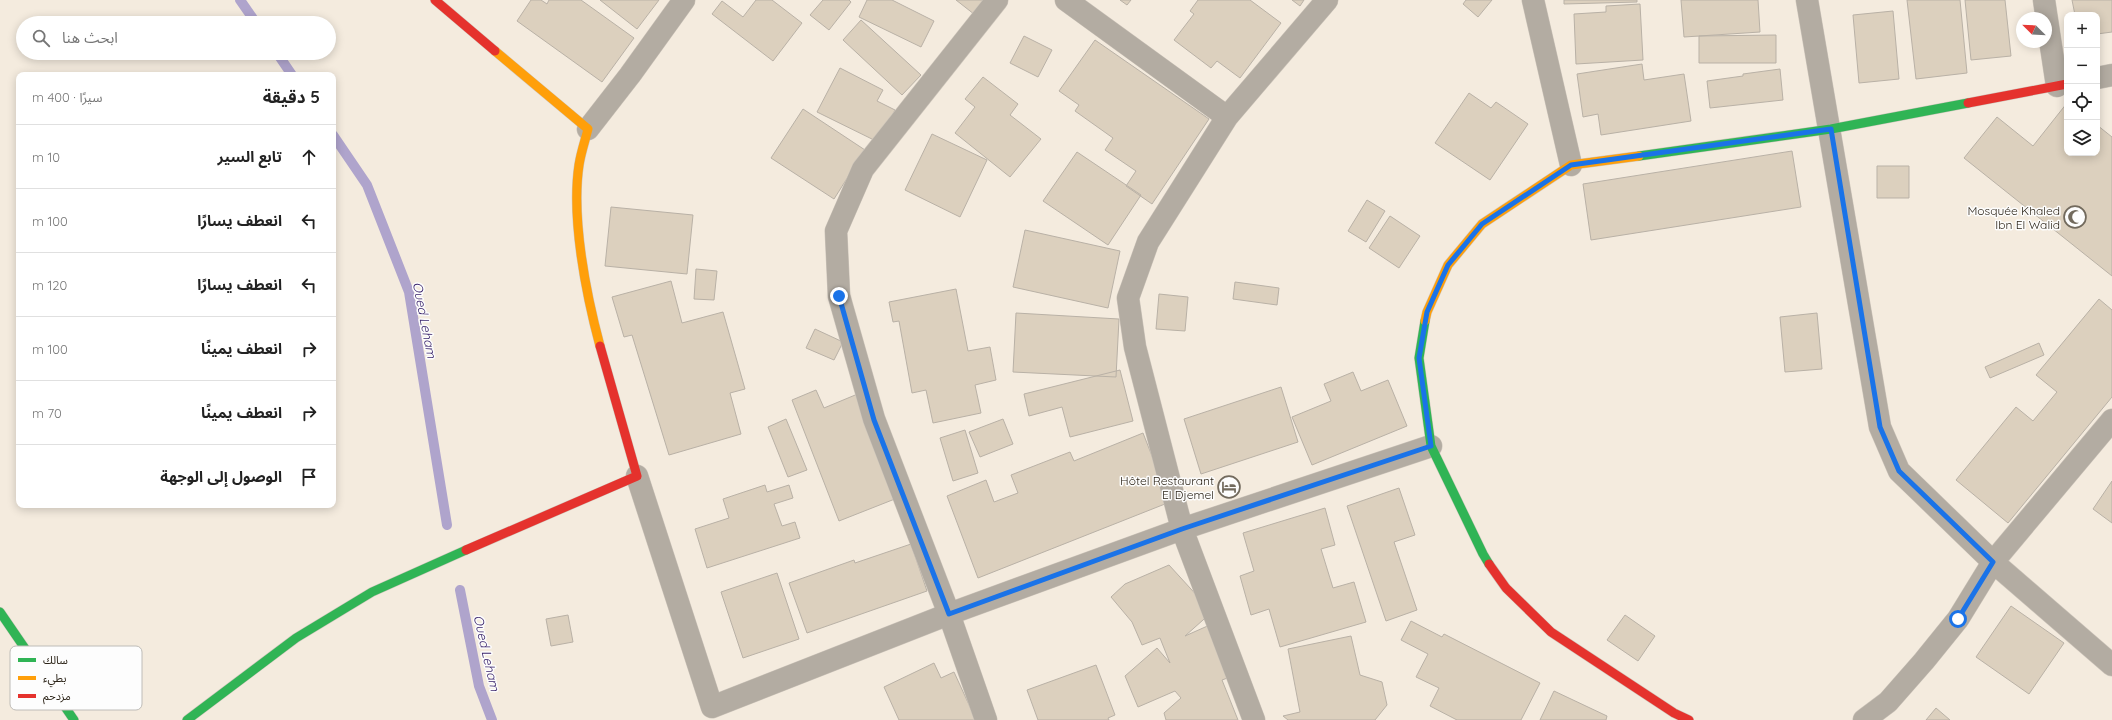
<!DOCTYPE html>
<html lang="ar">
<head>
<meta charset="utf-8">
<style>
	body { margin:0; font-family:Quicksand,"Noto Sans Arabic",sans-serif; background:#f2f2f2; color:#222; direction:rtl }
	.controls { position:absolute; right:12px; top:12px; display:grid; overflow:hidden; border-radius:8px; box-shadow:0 2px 10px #0003 }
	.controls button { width:36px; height:36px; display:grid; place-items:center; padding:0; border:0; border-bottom:1px solid #e0e0e0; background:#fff; color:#222; font:20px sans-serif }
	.compass { position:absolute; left:2016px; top:12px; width:36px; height:36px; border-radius:50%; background:#fff; box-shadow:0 2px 10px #0003; rotate:294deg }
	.stop { position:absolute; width:12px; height:12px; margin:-9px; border:3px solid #1a73e8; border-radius:50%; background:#fff }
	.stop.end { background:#1a73e8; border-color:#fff; box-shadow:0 1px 4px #0008 }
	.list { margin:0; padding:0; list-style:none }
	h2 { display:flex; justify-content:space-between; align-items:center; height:52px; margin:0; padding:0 16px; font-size:17px }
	h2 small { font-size:13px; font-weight:400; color:#767676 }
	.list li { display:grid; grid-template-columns:26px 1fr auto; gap:12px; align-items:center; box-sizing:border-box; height:64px; padding:0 16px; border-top:1px solid #e0e0e0 }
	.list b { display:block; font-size:15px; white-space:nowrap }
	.list em { font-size:13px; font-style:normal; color:#767676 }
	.icon { flex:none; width:22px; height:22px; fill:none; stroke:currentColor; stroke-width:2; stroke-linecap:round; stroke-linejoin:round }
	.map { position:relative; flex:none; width:2112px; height:720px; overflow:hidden; direction:ltr }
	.search { position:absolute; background:#fff; box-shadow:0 2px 10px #0003; left:16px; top:16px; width:320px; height:44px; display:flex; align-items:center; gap:10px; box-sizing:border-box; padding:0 14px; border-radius:22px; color:#767676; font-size:15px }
	.panel { position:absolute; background:#fff; box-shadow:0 2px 10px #0003; left:16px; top:72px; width:320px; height:436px; border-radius:8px; direction:rtl }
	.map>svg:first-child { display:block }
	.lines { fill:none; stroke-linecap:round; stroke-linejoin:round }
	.stream { stroke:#afa4cc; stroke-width:10 }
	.building { fill:#dcd0be; stroke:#b9b1a6 }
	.street-casing { stroke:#cec6bc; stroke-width:23 }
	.fast-casing { stroke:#cec6bc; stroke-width:10 }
	.slow-casing { stroke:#cec6bc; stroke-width:10 }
	.jam-casing { stroke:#cec6bc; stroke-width:10 }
	.street { stroke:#b3aca2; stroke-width:22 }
	.fast { stroke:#30b455; stroke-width:9 }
	.slow { stroke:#ff9f0a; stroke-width:9 }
	.jam { stroke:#e5322d; stroke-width:9 }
	.route { stroke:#1a73e8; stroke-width:5 }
	.labels { text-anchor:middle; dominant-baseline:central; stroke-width:3; stroke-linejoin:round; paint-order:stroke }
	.poi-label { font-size:12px; fill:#2c2418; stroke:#fdfdfd; text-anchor:end }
	.water-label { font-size:13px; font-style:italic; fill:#341d67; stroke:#fdfdfd }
	.key { fill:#fdfdfd; stroke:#bebcb8; stroke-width:1 }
	.key-label { font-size:11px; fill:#2c2418 }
</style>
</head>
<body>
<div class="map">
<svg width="2112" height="720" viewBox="0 0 2112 720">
	<rect width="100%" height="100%" fill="#f4ebde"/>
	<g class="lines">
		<path class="stream" d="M240,0L256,23
			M277,53L292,75
			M333,135L367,185L409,292L447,525
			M460,590L479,686L492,720"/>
	</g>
	<path class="building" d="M531,0H541L547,4L549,0H581L634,38L602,82L517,21Z
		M600,0H659L637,29Z
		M756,0H772L802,23L773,61L712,14L722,1L743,17Z
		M823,0H849L851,2L829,30L810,15Z
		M867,0H892L934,21L921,47L859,17Z
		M956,0H994L979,18Z
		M1120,0H1131L1127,5Z
		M1198,0H1250L1281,23L1240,78L1217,61L1211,68L1174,40L1194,14L1190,11Z
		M1292,0H1304L1300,6Z
		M1466,0H1492L1478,17L1463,4Z
		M1564,0H1637V2L1564,4Z
		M1681,0H1758L1760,32L1684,37Z
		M1907,0H1960L1967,73L1916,79Z
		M1965,0H2005L2011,56L1971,60Z
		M2072,0H2112V32L2097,34V15H2075Z
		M1640,4L1643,60L1576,64L1574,14L1606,12V6Z
		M1893,11L1899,79L1859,83L1853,15Z
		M861,20L921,75L902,95L843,40Z
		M1776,35V63H1699V36Z
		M1024,36L1052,50L1038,77L1010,63Z
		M1095,40L1209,119L1152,204L1126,186L1136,171L1105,150L1113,138L1075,111L1079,105L1059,91Z
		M1642,64L1644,80L1684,74L1691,121L1601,135L1598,114L1583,117L1577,74Z
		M840,68L883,90L877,101L895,110L878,142L817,112Z
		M1780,69L1783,100L1710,108L1707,81L1743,76V74Z
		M983,77L1018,104L1010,115L1041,139L1010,177L955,133L975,107L965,99Z
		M1469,93L1491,108L1496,102L1528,124L1490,180L1435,143Z
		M2067,103V153H2097V125L2112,137V276L1964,158L1997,117L2033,146Z
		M803,109L865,150L834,199L771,158Z
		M932,134L987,160L960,217L905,190Z
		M1792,151L1801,207L1591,240L1583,184Z
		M1077,152L1141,195L1108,245L1043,201Z
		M1877,166H1909V198H1877Z
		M1367,200L1385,211L1366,242L1348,231Z
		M611,207L693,215L687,274L605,266Z
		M1390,216L1420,236L1399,268L1369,248Z
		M1025,230L1120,251L1108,308L1013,287Z
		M696,269L717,271L714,300L694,299Z
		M671,281L682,323L723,312L745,389L730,393L741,434L669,455L632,335L624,337L612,297Z
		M1235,282L1279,288L1277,305L1233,299Z
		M956,289L968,351L990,347L996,380L975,385L981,413L933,423L926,390L912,393L899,321L893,322L889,302Z
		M1159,294L1188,297L1185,331L1156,329Z
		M2099,299L2112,310V397L2008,523L1956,480L2016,407L2033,421L2057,392L2036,375Z
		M1016,313L1119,319L1116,377L1013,372Z
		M1817,313L1822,369L1785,372L1780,317Z
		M815,329L843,342L834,360L806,348Z
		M2039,343L2044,355L1990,378L1985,367Z
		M1120,370L1133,421L1070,437L1062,407L1029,416L1024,394Z
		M1353,372L1361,391L1388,380L1407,426L1312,465L1292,417L1331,401L1324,384Z
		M1281,387L1298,442L1201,474L1184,419Z
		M816,390L824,408L860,393L905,495L839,521L792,400Z
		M786,419L807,470L788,477L768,427Z
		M1003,419L1013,444L980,457L969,432Z
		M965,430L978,473L953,481L940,438Z
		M1143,433L1170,502L978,578L947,496L986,480L994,502L1018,493L1011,475L1070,452L1074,461Z
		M2112,481V523L2093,509Z
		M765,485L767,492L789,485L793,498L774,504L782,526L795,522L800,538L707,568L695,529L729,518L723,499Z
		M1399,488L1415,535L1394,542L1417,610L1386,621L1347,506Z
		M1325,508L1335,545L1321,549L1333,588L1354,582L1366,622L1280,647L1269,609L1251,615L1240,576L1254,571L1243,533Z
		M911,544L927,591L807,633L789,583L854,560L855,563Z
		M1169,565L1212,612L1185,636L1212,624L1233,676L1222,680L1238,720H1166L1164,713L1181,698L1175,691L1138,707L1125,676L1157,648L1170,663L1160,638L1142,645L1132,622L1111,597L1125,584Z
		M777,573L799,639L743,658L721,592Z
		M2011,606L2064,643L2029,694L1976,657Z
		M568,615L573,642L551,646L546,619Z
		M1625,615L1655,636L1638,661L1607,640Z
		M1411,621L1442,637L1444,634L1540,683L1521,720H1457L1430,706L1439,688L1416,677L1428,654L1401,640Z
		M1351,636L1360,675L1382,682L1387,705L1375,720H1288L1283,716L1300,712L1288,649Z
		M934,663L941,678L954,672L976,720H899L884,687Z
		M1096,665L1115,715L1108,718L1109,720H1038L1027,690Z
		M1554,691L1607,716L1606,720H1540Z
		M1936,708L1950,720H1926Z"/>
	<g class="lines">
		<g class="street-casing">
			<path id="street" d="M1066,0L1227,117
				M1533,0L1571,165
				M1807,0L1880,427L1899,471L1993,562L1958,619L1924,661L1888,702L1864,720
				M2044,0L2057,86
				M2097,78L2112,75
				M588,129L630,75L684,0
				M2112,420L1993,562L2112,665
				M637,476L712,707L949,614L1182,529L1431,446
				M986,720L949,614L874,419L839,296L836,231L863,169L997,0
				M1254,720L1182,529L1135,347L1128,298L1148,242L1227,117L1327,0"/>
		</g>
		<g class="fast-casing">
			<path id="fast" d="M1639,156L1831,129L1968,103
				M1425,321L1419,358L1431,446L1483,554L1489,564
				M0,612L74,720
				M187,720L296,638L372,592L466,550"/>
		</g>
		<g class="slow-casing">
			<path id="slow" d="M495,51L588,129C585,141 581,152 579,165C571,218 586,294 600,346
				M1425,321L1427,312L1448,265L1482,224L1571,165L1639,156"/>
		</g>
		<g class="jam-casing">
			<path id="jam" d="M435,0L495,51
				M1968,103L2067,84
				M466,550L637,476L600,346
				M1489,564L1506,588L1551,632L1674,713L1689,720"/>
		</g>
		<use href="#street" class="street"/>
		<use href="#fast" class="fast"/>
		<use href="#slow" class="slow"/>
		<use href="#jam" class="jam"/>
	</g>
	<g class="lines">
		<path class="route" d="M839,296L874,420L949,614L1182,529L1431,446L1419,358L1427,312L1448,265L1482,224L1571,165L1831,129L1880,427L1899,471L1993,562L1958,619"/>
	</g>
	<defs>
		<g id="mosque-ring" transform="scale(1.15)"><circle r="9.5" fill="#fdfdfd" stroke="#726a5d" stroke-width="1.5"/><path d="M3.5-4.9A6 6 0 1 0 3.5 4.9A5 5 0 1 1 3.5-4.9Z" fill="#726a5d"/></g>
		<g id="hotel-ring" transform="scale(1.15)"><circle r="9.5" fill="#fdfdfd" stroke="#726a5d" stroke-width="1.5"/><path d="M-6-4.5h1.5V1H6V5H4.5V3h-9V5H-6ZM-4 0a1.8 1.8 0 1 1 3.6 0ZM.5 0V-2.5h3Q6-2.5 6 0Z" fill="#726a5d"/></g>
	</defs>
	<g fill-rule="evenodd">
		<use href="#mosque-ring" x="2075" y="217"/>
		<use href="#hotel-ring" x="1229" y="487"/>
	</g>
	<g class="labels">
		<g class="poi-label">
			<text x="2060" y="210">Mosquée Khaled<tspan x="2060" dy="14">Ibn El Walid</tspan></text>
			<text x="1214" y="480">Hôtel Restaurant<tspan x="1214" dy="14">El Djemel</tspan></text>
		</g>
		<g class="water-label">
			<text transform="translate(425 320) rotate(79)">Oued Leham</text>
			<text transform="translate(487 653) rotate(77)">Oued Leham</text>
		</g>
	</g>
	<rect x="10" y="646" width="132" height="64" rx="6" class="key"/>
	<rect x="18" y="658" width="18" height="4" fill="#30b455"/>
	<rect x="18" y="676" width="18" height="4" fill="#ff9f0a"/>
	<rect x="18" y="694" width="18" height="4" fill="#e5322d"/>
	<g class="key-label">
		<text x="43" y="664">سالك</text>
		<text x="43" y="682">بطيء</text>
		<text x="43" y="700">مزدحم</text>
	</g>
</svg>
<div class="controls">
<button>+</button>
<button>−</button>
<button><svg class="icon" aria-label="locate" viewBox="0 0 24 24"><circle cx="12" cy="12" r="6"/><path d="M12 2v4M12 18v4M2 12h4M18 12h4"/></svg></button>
<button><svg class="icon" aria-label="layers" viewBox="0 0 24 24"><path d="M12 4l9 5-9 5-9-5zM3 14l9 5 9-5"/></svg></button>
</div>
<svg class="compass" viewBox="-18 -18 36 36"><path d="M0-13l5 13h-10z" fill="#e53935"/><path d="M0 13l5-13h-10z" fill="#767676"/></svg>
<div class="stop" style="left:1958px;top:619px"></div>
<div class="stop end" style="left:839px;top:296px"></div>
<div class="search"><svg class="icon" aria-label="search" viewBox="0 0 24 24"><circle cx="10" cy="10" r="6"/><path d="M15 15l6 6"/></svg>ابحث هنا</div>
<section class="panel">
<h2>5 دقيقة<small>سيرًا · 400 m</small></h2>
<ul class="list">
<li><svg class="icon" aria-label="ahead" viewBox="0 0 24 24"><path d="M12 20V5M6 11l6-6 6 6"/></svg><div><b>تابع السير</b></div><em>10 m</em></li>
<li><svg class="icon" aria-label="left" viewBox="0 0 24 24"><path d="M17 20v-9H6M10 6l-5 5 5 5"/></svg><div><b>انعطف يسارًا</b></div><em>100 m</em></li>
<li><svg class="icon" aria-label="left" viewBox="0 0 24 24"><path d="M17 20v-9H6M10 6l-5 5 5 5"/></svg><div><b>انعطف يسارًا</b></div><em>120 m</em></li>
<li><svg class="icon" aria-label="right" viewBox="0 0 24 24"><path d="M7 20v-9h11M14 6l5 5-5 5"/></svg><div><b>انعطف يمينًا</b></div><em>100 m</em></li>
<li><svg class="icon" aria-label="right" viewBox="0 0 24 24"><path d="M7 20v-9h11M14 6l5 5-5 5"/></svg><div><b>انعطف يمينًا</b></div><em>70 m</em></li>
<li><svg class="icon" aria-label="arrive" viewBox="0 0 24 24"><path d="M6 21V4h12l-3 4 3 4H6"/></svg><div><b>الوصول إلى الوجهة</b></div></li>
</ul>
</section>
</div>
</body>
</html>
